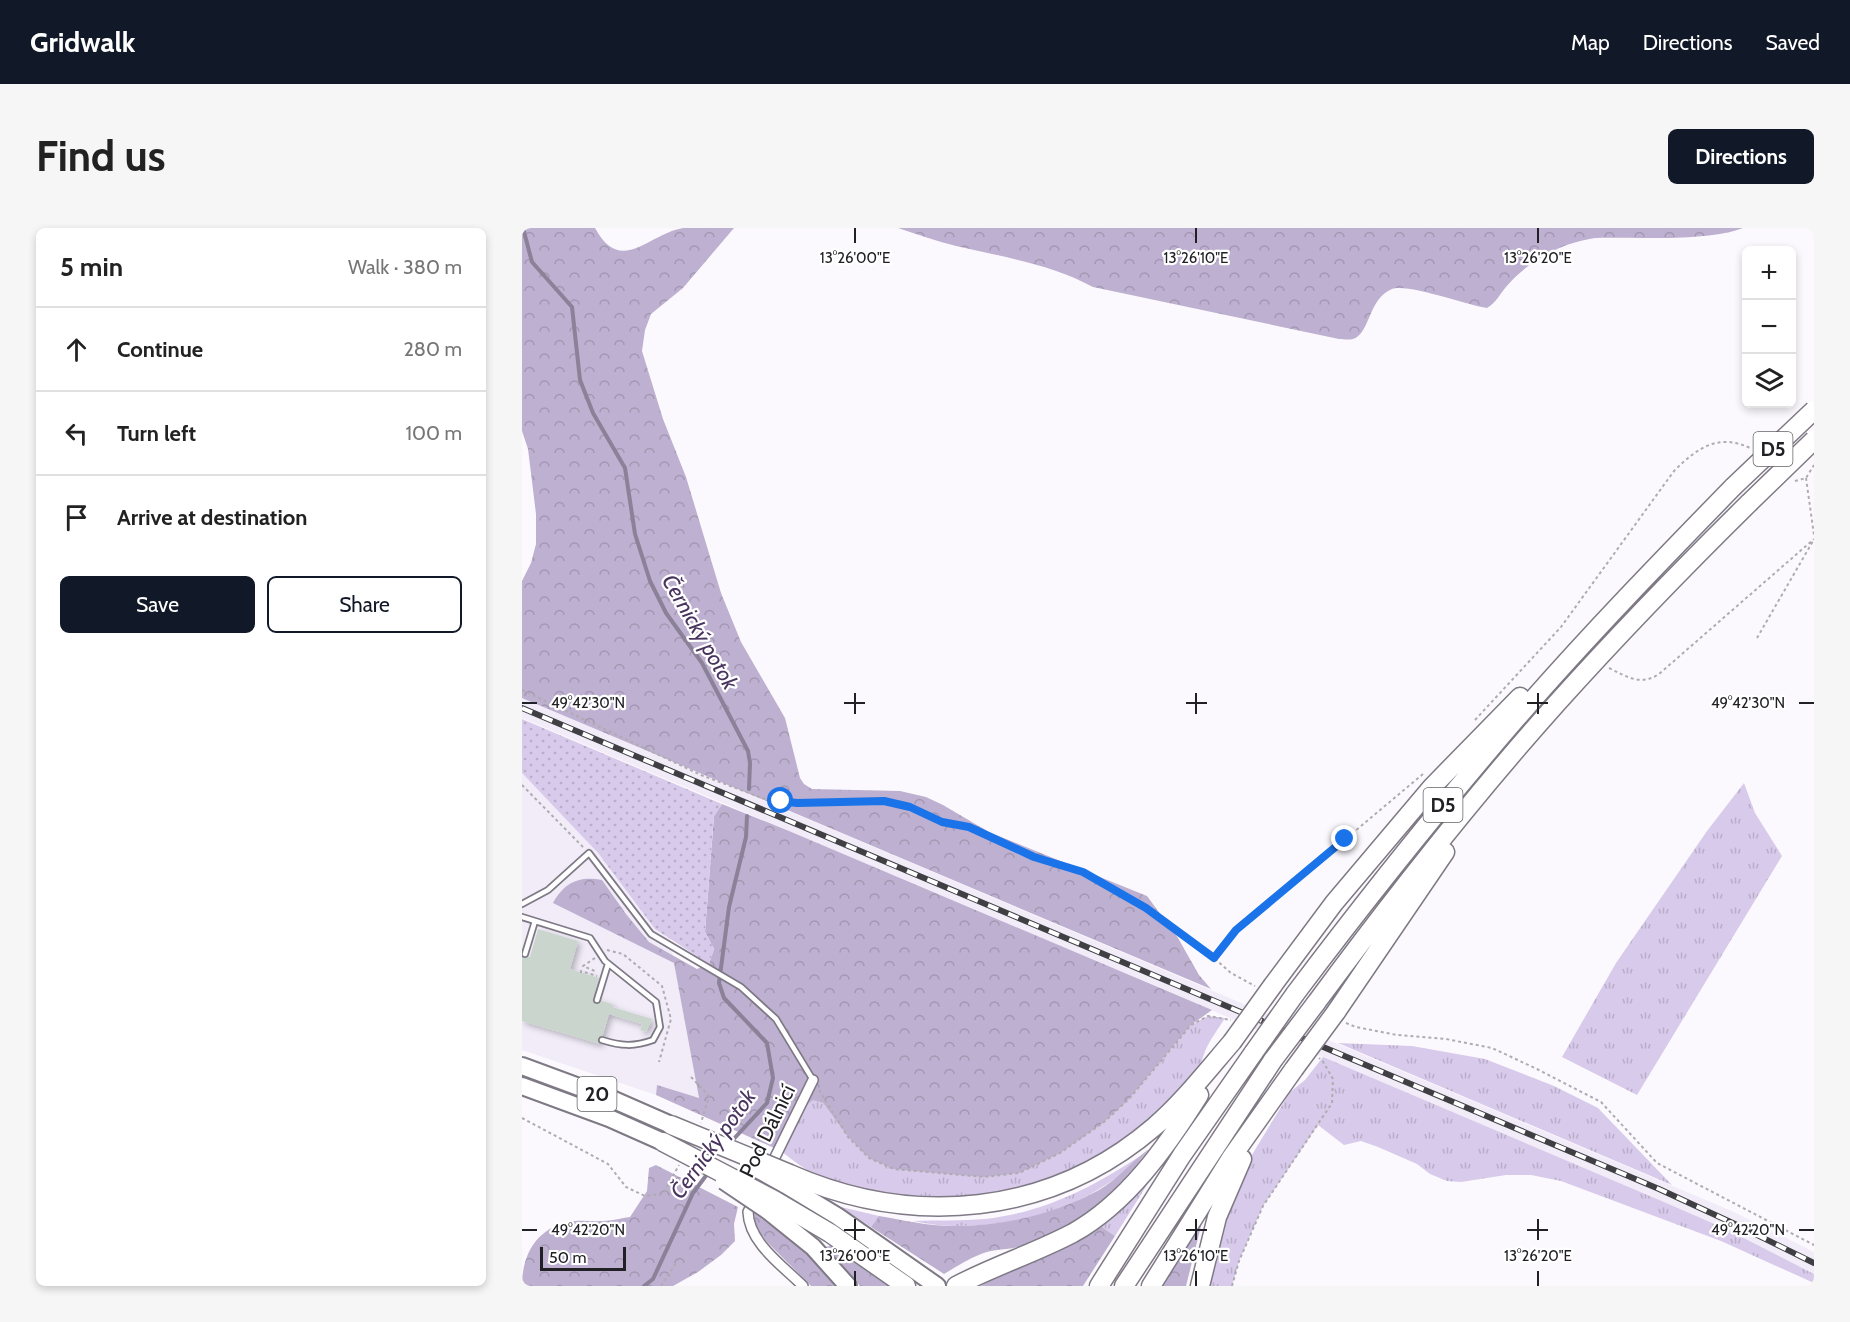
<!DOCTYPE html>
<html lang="en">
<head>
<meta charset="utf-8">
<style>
	body { margin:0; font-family:Cabin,sans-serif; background:#f6f6f6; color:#222 }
	.controls { position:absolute; right:18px; top:18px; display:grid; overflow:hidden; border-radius:9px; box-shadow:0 3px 9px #0003 }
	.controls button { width:54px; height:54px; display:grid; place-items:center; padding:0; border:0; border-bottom:2px solid #e0e0e0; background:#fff; color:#222; font:30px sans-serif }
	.scale { position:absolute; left:18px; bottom:15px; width:86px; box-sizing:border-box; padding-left:6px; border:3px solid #212024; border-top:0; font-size:16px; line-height:21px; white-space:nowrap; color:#212024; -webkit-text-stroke:4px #fff; paint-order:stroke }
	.stop { position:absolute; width:18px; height:18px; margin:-14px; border:4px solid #1a73e8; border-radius:50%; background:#fff }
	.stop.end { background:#1a73e8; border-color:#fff; box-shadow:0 2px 6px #0008 }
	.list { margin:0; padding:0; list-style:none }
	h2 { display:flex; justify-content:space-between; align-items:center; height:78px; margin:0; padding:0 24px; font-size:26px }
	h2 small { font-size:20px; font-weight:400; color:#767676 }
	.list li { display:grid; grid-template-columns:39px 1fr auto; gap:18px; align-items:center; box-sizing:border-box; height:84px; padding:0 24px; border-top:2px solid #e0e0e0 }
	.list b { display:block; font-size:22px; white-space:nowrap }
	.list em { font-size:20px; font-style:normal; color:#767676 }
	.actions { display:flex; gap:12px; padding:18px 24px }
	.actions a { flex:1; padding:14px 0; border:2px solid #111827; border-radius:9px; text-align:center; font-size:21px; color:#111827 }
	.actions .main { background:#111827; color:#fff }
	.icon { flex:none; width:33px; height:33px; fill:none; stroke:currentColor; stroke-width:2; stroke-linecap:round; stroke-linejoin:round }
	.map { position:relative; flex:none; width:1292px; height:1058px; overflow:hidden; border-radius:9px }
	header { display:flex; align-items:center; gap:36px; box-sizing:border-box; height:84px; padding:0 30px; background:#111827; color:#fff }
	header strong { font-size:28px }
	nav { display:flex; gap:33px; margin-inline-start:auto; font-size:21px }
	.intro { display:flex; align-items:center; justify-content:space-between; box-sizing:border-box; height:144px; padding:0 36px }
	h1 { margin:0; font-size:42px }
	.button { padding:15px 27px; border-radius:9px; background:#111827; color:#fff; font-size:21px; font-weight:700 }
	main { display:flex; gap:36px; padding:0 36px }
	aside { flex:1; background:#fff; border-radius:9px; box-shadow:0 3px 9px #0003 }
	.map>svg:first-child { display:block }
	.built { fill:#f1ecf8 }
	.grass { fill:url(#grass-tufts) }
	.forest { fill:url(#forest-crowns) }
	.garden { fill:url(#garden-dots) }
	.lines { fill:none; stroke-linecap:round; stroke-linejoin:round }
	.stream { stroke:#8b8198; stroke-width:4 }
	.building { fill:#c9d5cd; filter:url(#shadow) }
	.service-casing { stroke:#7e7984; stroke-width:8 }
	.minor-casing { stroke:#7e7984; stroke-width:12 }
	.trunk-casing { stroke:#7e7984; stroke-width:20 }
	.motorway-casing { stroke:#7e7984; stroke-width:21 }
	.path { stroke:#aeacb1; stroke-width:2; stroke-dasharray:3 3; stroke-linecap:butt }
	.service { stroke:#fff; stroke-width:4.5 }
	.minor { stroke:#fff; stroke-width:9 }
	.trunk { stroke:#fff; stroke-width:16 }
	.motorway { stroke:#fff; stroke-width:18 }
	.rail-casing { stroke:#403f43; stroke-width:6 }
	.rail { stroke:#fff; stroke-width:4; stroke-dasharray:11; stroke-linecap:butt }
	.trunk-bridge-casing { stroke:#7e7984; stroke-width:20; stroke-linecap:butt }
	.motorway-bridge-casing { stroke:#7e7984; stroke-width:21; stroke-linecap:butt }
	.trunk-bridge { stroke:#fff; stroke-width:16 }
	.motorway-bridge { stroke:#fff; stroke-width:18 }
	.route { stroke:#1a73e8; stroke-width:8 }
	.ticks { fill:none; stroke:#212024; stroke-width:2 }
	.labels { text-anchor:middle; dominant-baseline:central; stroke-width:4.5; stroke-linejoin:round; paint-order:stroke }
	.shield { fill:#fff; stroke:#646366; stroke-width:1.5 }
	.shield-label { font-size:20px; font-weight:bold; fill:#212024 }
	.street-label { font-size:21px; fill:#212024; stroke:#fff }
	.water-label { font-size:22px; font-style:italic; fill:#48335e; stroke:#fff }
	.ticks-label { font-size:15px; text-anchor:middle; fill:#212024; stroke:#fff; stroke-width:4.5; stroke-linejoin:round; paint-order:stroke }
</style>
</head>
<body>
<header>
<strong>Gridwalk</strong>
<nav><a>Map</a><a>Directions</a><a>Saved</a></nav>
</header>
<div class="intro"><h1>Find us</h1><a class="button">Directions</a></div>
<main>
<aside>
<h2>5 min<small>Walk · 380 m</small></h2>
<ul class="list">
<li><svg class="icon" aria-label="ahead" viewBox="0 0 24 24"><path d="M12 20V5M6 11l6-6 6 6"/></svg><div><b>Continue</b></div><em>280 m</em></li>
<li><svg class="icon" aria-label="left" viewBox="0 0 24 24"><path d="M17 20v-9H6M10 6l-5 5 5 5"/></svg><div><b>Turn left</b></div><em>100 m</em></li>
<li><svg class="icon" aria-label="arrive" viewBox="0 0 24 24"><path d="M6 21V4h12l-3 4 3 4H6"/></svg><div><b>Arrive at destination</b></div></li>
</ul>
<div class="actions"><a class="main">Save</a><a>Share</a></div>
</aside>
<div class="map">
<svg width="1292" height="1058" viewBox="0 0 1292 1058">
	<defs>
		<pattern id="grass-tufts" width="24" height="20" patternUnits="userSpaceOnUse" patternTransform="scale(1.5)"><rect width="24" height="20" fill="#d8caea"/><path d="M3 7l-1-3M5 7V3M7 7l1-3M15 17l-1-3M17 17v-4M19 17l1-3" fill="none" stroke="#b9adc9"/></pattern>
		<pattern id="forest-crowns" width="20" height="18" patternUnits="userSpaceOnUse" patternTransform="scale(1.5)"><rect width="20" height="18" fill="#beb0d0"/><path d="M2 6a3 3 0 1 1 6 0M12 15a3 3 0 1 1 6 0" fill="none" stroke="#a397b2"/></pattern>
		<pattern id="garden-dots" width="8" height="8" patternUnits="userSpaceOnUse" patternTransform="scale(1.5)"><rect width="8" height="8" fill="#d8caea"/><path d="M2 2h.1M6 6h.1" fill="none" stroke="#b9adc9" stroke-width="1.8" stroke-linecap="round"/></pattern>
		<filter id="shadow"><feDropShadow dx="3" dy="3" stdDeviation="3" flood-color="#0004"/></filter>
	</defs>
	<rect width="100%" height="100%" fill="#fcf9fe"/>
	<path class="built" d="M0,470L1212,984L1292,1024V1046L1204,1001L1142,974L0,490Z
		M0,545L76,625L133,701L148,711L177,871L135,858L134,867L0,822Z"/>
	<path class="grass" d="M1222,555L1233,585L1260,628L1115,867L1040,829L1094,735L1185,603Z
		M686,788L703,790C697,800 689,810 684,821C680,830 678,842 672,850C660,870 637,885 619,899C598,915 578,930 554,941C481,976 362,979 289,944C279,939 268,930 259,923L283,878L291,871L301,875L326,909L347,930L607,871L669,797Z
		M816,815L890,818L963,831L1032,858L1076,880L1150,957Z
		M801,829L1142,974L1204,1001L1292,1046V1055L1199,1013L1039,953L1009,947H984L939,954L925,953L908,946L895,936L856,919L839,913L822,917L796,897L741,978L717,1033L710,1058H684L693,1013L725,935L768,864L783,852Z
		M618,928C571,978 499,999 431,998C417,998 403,995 390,993C414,992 439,993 463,991C521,985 571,959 618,928Z
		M635,941L593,1008L577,997Z
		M319,979L357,988L349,999Z"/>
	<path class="forest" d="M0,0H73C99,48 126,6 161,0C177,0 196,0 212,0L161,60L129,86L123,102L120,123L141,191L164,249L199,365L219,414L263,490L278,550L282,556L290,561L378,563L404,569L421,577L467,604L625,668L656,710L677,747L689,761L0,470V353L9,335L14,316V286L6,221L0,203Z
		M376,0H1221C1185,14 1114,9 1073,10C1039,15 1007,32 984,59C977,67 975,74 965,80C945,77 885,55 870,61C848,70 848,100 835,109C830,113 822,111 817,111L571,59C529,36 481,29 434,18C414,13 395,6 376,0Z
		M200,576L267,603L690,782L669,797L607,871L582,894L538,925L497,945L462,949L372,941L347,930L326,909L301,875L291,872L283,878L259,923L134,867L135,857L177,870L152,735L31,675C43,654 57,648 80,652L104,686L127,714L175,741L187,736L192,721L183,704L192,588Z
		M627,921C595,963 552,1004 500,1018C487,1022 471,1021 459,1026C446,1031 434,1039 422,1046L349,999L357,988C381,992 406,998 430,998C480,999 533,986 577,962C596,951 609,934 627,921Z
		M134,937L216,979L212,996L213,1013L199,1027L176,1044L151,1058H0C0,1024 17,997 53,993C62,992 72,994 81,993C90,993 99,990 108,989L125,963L127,940Z
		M232,985L273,1015L302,1042L314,1058H289L245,1014L234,1000Z
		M577,997L593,1008L561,1058H459L483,1043Z
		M677,997L679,998L664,1058H638Z
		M310,1017L370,1058H338L304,1019Z"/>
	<path class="garden" d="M0,491L200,576L192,588L183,704L192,721L187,736L133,701L76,625L0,545Z"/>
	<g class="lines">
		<path class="stream" d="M1,0L10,34L50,79L58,152L71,185L103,240L113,306L128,353L144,385L180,435L226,523L228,535L227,561
			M208,915L245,875L251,850L245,815L202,770L197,755L207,679L224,609L225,588
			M122,1058L131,1051L171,965L186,945"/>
	</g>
	<path class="building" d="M16,701L56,713L48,741L77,750L71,770L90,776V779L130,791L124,804L118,802L120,796L87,786L78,816L0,793V727L8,729Z"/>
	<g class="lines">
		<g class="service-casing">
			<path id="service" d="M0,676L26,662L67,625L129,706L219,759L254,791L291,852
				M0,689L68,710L83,733L134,774L138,799L131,812C112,819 99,818 80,812
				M3,726L13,693
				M75,772L86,736"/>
		</g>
		<g class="minor-casing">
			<path id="minor" d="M281,1058C261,1038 227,1015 226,984L291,852"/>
		</g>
		<g class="trunk-casing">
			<path id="trunk" d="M0,838L92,872L149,897
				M0,858L87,890L141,914
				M262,956L315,988L415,1058
				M245,982L291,1019L326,1058"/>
		</g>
		<g class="motorway-casing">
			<path id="motorway" d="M751,757L812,675L910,559L998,469
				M773,766C846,669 921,575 1000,484C1068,406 1139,333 1211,259
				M794,775C870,672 950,570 1035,475C1097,406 1161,340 1227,275
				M814,784L923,624
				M268,946C391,1000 528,988 632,899C661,874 685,843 710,814
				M252,972L308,1005L384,1058
				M434,1058C472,1038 513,1025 551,1005C605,975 645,918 677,867
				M577,1058L660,927L732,824
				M602,1058L751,832
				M629,1058L709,930L772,841
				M678,1058L695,989L720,931"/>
		</g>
		<path class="path" d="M1284,250L1292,307
			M1273,253L1284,250L1292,237
			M1235,410L1291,313
			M1087,440C1105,449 1119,458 1137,446L1292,311
			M0,462L179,547L243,571L275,575L362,574L388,579L420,594L447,599L512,629L561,644L624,680L692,730L709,745L733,758
			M953,492L1039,399L1152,243C1175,220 1197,204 1230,221
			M0,557L61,619
			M85,722L101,726L140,758L149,791L137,834
			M73,730L61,738L75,744
			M692,730L715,702L901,546
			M59,745V743L75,748
			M824,795L834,799L875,807L924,811L970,820L1015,841L1079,874L1135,935L1292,1017
			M169,849L187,868L179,895
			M297,862L326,909L347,930L372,941L462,949L497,945L538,925L582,894L607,871L669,797L686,788L709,792
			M0,890L86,936L104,959L123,968L141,966L157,937
			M139,1058L156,1032
			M710,1058L717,1033L741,978L810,875L811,851L800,832L797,830"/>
		<use href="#service" class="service"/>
		<use href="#minor" class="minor"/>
		<use href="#trunk" class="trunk"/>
		<use href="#motorway" class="motorway"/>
		<g class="rail-casing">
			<path id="rail" d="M0,480L1137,961L1215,997L1292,1035"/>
		</g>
		<use href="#rail" class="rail"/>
		<g class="trunk-bridge-casing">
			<path id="trunk-bridge" d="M226,936L262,956
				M202,953L245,982"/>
		</g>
		<g class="motorway-bridge-casing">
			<path id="motorway-bridge" d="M1211,259L1292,182
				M1227,275L1292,212
				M710,814L751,757
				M732,824L773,766
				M751,832L794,775
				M772,841L814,784
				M149,897L268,946
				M141,914L252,972"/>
		</g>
		<use href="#trunk-bridge" class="trunk-bridge"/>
		<use href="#motorway-bridge" class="motorway-bridge"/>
	</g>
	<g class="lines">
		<path class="route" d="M259,573L275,575L362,573L388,579L420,594L447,599L512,629L561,644L624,680L692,730L714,702L823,611"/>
	</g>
	<path class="ticks" d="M333,0V15M674,0V15M1016,0V15M333,465V486M674,465V486M1016,465V486M0,475H15M322,475H343M664,475H685M1005,475H1026M1277,475H1292M333,991V1012M674,991V1012M1016,991V1012M0,1002H15M322,1002H343M664,1002H685M1005,1002H1026M1277,1002H1292M333,1043V1058M674,1043V1058M1016,1043V1058"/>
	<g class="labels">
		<g class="shield">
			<rect x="1231.5" y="204" width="39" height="34" rx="4.5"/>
			<rect x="901.5" y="560" width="39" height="34" rx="4.5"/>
			<rect x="55.5" y="849" width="39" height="34" rx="4.5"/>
		</g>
		<g class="shield-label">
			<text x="1251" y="221">D5</text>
			<text x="921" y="577">D5</text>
			<text x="75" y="866">20</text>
		</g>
		<g class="street-label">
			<text transform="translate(245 903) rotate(-64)">Pod Dálnicí</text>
		</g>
		<g class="water-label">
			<text transform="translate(178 404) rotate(60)">Černický potok</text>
			<text transform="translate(191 916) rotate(-54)">Černický potok</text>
		</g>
	</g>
	<g class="ticks-label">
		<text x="333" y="35">13°26'00"E</text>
		<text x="674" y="35">13°26'10"E</text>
		<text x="1016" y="35">13°26'20"E</text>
		<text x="66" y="480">49°42'30"N</text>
		<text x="1226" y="480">49°42'30"N</text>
		<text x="66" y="1007">49°42'20"N</text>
		<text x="1226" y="1007">49°42'20"N</text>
		<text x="333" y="1033">13°26'00"E</text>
		<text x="674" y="1033">13°26'10"E</text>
		<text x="1016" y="1033">13°26'20"E</text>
	</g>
</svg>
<div class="controls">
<button>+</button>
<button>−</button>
<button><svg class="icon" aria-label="layers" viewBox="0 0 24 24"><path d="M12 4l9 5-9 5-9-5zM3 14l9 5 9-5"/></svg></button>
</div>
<div class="scale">50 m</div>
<div class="stop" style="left:259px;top:573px"></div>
<div class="stop end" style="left:823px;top:611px"></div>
</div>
</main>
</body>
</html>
